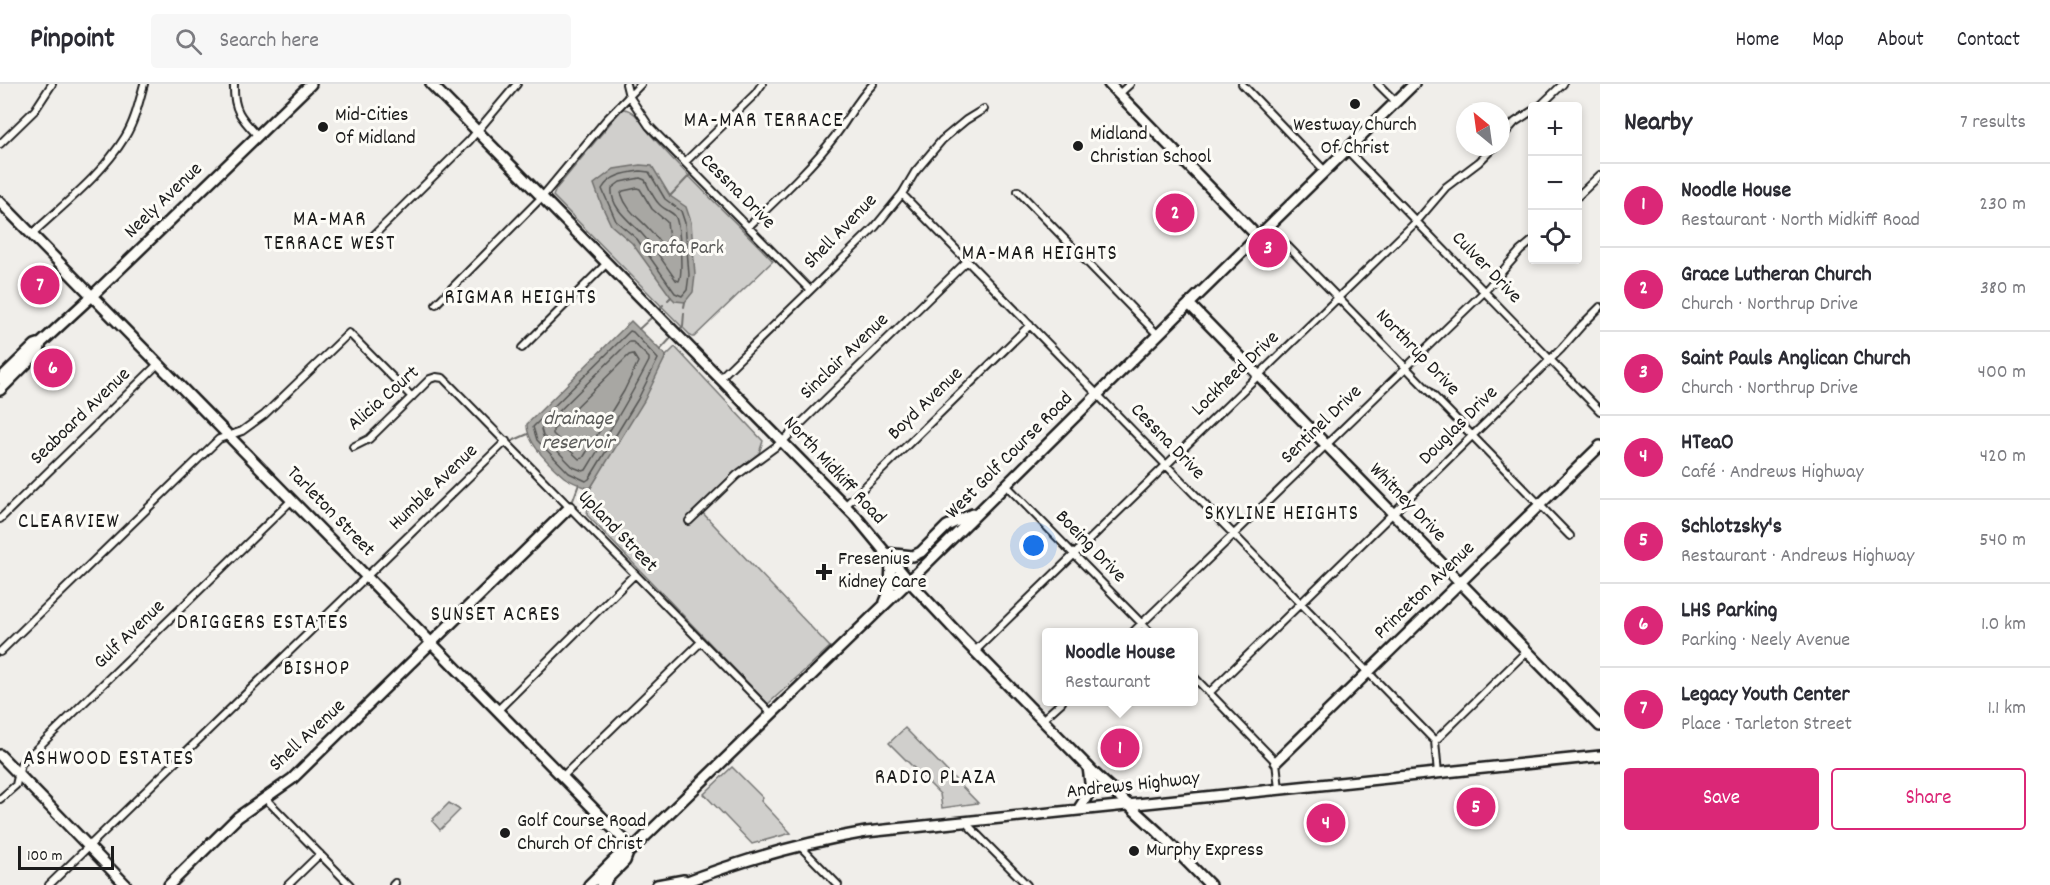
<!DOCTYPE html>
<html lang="en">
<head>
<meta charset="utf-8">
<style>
	body { margin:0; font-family:Dekko,sans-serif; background:#f7f7f7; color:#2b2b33 }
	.controls { position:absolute; right:18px; top:18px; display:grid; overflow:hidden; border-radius:6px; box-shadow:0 3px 9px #0003 }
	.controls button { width:54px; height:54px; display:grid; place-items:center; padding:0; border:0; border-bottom:2px solid #e1e1e2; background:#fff; color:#2b2b33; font:30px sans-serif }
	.compass { position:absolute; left:1456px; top:18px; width:54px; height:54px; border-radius:50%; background:#fff; box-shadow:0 3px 9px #0003; rotate:331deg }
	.scale { position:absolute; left:18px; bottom:15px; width:96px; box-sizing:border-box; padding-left:6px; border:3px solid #1c1c1c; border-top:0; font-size:16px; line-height:21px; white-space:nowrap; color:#1c1c1c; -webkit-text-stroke:4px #fdfcf7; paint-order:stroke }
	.you { position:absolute; left:1034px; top:462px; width:21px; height:21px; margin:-15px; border:4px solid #fff; border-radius:50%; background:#1a73e8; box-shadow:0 0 0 9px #1a73e833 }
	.badge { display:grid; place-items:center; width:39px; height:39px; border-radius:50%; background:#db2777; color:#fff; font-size:20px; font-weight:700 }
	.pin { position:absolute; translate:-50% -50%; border:3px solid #fff; box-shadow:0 2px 6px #0006 }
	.popup { position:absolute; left:1042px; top:544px; width:156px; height:78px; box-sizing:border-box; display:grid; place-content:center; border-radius:6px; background:#fff; filter:drop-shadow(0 2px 4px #0005); font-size:20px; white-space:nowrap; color:#7c7c81 }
	.popup b { font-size:22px; color:#2b2b33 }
	.popup::after { content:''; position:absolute; left:50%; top:100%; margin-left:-12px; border:12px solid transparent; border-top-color:#fff }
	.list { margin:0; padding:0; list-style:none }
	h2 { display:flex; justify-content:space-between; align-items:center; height:78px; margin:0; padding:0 24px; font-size:26px }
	h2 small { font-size:20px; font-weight:400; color:#7c7c81 }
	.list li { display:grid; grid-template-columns:39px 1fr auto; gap:18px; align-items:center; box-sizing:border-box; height:84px; padding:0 24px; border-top:2px solid #e1e1e2 }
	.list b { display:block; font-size:22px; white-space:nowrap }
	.list p { margin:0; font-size:20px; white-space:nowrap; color:#7c7c81 }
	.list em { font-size:20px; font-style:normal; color:#7c7c81 }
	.actions { display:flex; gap:12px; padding:18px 24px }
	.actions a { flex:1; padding:14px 0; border:2px solid #db2777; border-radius:6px; text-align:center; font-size:21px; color:#db2777 }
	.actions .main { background:#db2777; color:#fff }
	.icon { flex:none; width:33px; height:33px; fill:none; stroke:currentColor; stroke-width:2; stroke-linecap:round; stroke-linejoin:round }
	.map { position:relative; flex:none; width:1600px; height:801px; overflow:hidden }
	header { display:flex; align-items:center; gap:36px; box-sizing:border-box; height:84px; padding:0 30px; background:#fff; border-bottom:2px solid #e1e1e2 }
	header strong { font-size:28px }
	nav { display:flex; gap:33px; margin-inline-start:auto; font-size:21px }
	.search { width:420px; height:54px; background:#f7f7f7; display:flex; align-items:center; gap:15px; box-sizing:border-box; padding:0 21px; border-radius:6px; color:#7c7c81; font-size:22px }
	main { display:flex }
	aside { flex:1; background:#fff }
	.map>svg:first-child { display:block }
	.green { fill:#d0cfcc; stroke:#767674; stroke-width:1.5 }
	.water { fill:#a8a7a3; stroke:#706f6d; stroke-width:1.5 }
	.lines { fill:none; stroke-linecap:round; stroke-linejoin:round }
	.shore { stroke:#545452; stroke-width:1.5 }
	.stream { stroke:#706f6d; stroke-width:2 }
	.street-casing { stroke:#1c1c1c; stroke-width:10 }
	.secondary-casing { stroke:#1c1c1c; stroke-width:14 }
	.primary-casing { stroke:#1c1c1c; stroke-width:14 }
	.street { stroke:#fdfcf7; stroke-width:6 }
	.secondary { stroke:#fdfcf7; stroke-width:9 }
	.primary { stroke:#fdfcf7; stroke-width:9 }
	.poi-dot { fill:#1c1c1c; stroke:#fdfcf7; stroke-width:2 }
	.labels { text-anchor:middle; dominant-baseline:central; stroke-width:6; stroke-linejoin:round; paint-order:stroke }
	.poi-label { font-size:20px; fill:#1c1c1c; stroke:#fdfcf7; text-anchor:start }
	.street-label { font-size:20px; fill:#1c1c1c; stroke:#fdfcf7 }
	.park-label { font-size:20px; fill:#5b5b5a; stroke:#fdfcf7 }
	.neighbourhood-label { font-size:21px; letter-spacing:1.5px; fill:#1c1c1c; stroke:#fdfcf7 }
	.water-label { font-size:21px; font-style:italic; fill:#5b5b59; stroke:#fdfcf7 }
</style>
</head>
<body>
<header>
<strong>Pinpoint</strong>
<div class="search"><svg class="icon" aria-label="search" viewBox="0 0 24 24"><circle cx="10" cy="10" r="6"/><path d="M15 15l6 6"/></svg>Search here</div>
<nav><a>Home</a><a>Map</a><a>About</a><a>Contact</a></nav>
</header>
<main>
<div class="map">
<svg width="1600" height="801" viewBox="0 0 1600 801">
	<rect width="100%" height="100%" fill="#f0eeea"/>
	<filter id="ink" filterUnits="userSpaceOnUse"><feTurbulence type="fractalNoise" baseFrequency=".0167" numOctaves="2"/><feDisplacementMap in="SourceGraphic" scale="12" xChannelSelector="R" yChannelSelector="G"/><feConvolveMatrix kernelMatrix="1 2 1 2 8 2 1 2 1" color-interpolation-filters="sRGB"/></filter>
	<g filter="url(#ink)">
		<path class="green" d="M622,25C635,24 643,42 651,51C689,95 733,135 773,177L694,253H692L553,112L556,105Z
			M675,263L763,357L759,369L733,389L698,424L830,563L768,620L587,431L590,405L666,272Z
			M905,644L978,719L942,724L940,710L889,659Z
			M732,683L763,714L761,717L791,749L752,760L704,710Z
			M449,719L460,726L440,746L433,738V735Z"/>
		<path class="water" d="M640,81L652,82L670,112L686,123L691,138L695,191L693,208L685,218L675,217L671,213L632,159L611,141L602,122L594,100L614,85Z
			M631,237L666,272L644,317L590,405C582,402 571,398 564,393C550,381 526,359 527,340Z"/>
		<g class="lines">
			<path class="shore" d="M640,87L649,88L665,115L681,127L685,139L689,191L687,206L682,212L675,209L637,155L616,137L602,105C610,91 625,89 640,87Z
				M640,94L645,96C649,104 653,114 659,120C663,125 671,127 675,132C680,139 683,190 679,197L676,196C665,181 655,164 642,150C630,137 610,124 612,104L620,98Z
				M637,104L640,105L652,125L667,138L670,163L668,166L665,165C660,158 655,151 649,145C637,132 627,127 621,109L623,107Z
				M630,247L633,248L658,275L638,315L589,395L586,397L569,389L537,356L533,343Z
				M629,258H633L649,274V277C630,314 608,350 586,386L583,387L573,383L543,352L541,345Z
				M633,270L638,278L624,307L583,374L579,375L553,350V346L629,271Z"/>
			<path class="stream" d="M670,112L690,91
				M668,216L671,213
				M684,223L685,218
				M660,224L663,221
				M639,245L652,233
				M680,245L683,242L684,229
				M660,266L672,253
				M512,357L528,350
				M572,419L579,400"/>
			<g class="street-casing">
				<path id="street" d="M234,0C233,26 241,34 258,52
					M626,0L629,12L649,42L810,206
					M1242,0L1325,87
					M1378,0L1396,18
					M1119,10L1130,0
					M1540,22L1563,0
					M1501,54L1515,38L1532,27
					M0,60L35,26L52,0
					M1347,66L1600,327
					M685,78L755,10L762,0
					M1018,107L1158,251
					M902,110L1435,657L1438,689
					M1578,112L1600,91
					M1268,142L1570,452
					M748,143C778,114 810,85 835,52C848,35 857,16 873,0
					M32,150C64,120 102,91 125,53C135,37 139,18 144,0
					M374,151L469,57L517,0
					M436,220L542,113L606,36L641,0
					M522,264L607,179
					M720,294L875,143L902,110L915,88L942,56L966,36L984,25
					M353,363L369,355L430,295L436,293L443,294L772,630
					M1006,401L1150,548
					M845,422L1030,241
					M0,435L158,280
					M689,437L737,391L782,358L967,177
					M1133,548L1485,207L1520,167L1532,157
					M975,567L1417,137L1446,103L1479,78L1494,63
					M0,568L219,355L242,347L264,331L349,249L412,313
					M1194,593L1276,678L1279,705
					M1209,609L1561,265L1582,241L1600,223
					M498,626L635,490
					M1042,636L1062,618
					M1435,657L1527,567
					M562,693L701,558
					M265,714L350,801
					M0,715L16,701L21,680L292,416
					M964,737L1027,801
					M799,761L838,801
					M49,801L506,357
					M288,801L320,770
					M393,801L395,799"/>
			</g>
			<g class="secondary-casing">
				<path id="secondary" d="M431,0L857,434L909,497L964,556L1095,690L1158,748L1210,801
					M1109,0L1258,153
					M0,118L633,765
					M1189,220L1600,642
					M0,295L35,261L41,259L92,212L311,0
					M0,306L39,267L41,259
					M885,469L913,472L921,468L947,442L972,430
					M885,518L890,506L891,476
					M0,671L126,801
					M1276,678L1600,362
					M169,801L238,733L292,695L570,423
					M589,801L620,770L628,769
					M601,801L625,777L628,769L909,497L1189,220L1414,0"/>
			</g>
			<g class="primary-casing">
				<path id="primary" d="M1078,726L1091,706L1088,683
					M605,801L606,796
					M657,801L684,796
					M677,801C739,777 801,759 866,748L1600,672"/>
			</g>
			<use href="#street" class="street"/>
			<use href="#secondary" class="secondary"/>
			<use href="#primary" class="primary"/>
		</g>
	</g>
	<g class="poi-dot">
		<circle cx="1355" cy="20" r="6"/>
		<circle cx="323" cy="43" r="6"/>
		<circle cx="1078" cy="62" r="6"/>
		<path d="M821 479h6v6h6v6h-6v6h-6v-6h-6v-6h6z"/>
		<circle cx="505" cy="749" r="6"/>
		<circle cx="1134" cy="767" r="6"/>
	</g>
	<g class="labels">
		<g class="poi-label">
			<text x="335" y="32">Mid-Cities<tspan x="335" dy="23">Of Midland</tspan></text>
			<text x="1355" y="42" text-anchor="middle">Westway Church<tspan x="1355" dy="23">Of Christ</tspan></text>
			<text x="1090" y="51">Midland<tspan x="1090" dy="23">Christian School</tspan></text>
			<text x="838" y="476">Fresenius<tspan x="838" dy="23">Kidney Care</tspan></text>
			<text x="517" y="738">Golf Course Road<tspan x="517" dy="23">Church Of Christ</tspan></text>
			<text x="1146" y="767">Murphy Express</text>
		</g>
		<g class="street-label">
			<text transform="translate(737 108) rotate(45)">Cessna Drive</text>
			<text transform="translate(164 117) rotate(-44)">Neely Avenue</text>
			<text transform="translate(841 148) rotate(-46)">Shell Avenue</text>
			<text transform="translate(1486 184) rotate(46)">Culver Drive</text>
			<text transform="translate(1417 269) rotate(46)">Northrup Drive</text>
			<text transform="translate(845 273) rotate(-44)">Sinclair Avenue</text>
			<text transform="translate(1236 290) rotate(-44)">Lockheed Drive</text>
			<text transform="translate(384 315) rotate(-41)">Alicia Court</text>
			<text transform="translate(926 320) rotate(-44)">Boyd Avenue</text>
			<text transform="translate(81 333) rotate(-44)">Seaboard Avenue</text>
			<text transform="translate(1322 341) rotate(-44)">Sentinel Drive</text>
			<text transform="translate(1459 342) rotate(-45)">Douglas Drive</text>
			<text transform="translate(1167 358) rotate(46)">Cessna Drive</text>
			<text transform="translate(1010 372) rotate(-45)">West Golf Course Road</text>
			<text transform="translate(834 387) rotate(47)">North Midkiff Road</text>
			<text transform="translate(434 404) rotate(-44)">Humble Avenue</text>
			<text transform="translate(1407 419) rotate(46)">Whitney Drive</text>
			<text transform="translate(330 428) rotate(46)">Tarleton Street</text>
			<text transform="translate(617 448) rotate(46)">Upland Street</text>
			<text transform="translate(1090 463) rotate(46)">Boeing Drive</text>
			<text transform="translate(1425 507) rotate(-44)">Princeton Avenue</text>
			<text transform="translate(130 551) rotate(-44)">Gulf Avenue</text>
			<text transform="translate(308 652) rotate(-43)">Shell Avenue</text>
			<text transform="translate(1133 702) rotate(-6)">Andrews Highway</text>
		</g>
		<g class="park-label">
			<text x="683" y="165">Grafa Park</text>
		</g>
		<g class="neighbourhood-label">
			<text x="764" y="38">MA-MAR TERRACE</text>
			<text x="330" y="137">MA-MAR<tspan x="330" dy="24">TERRACE WEST</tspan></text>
			<text x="1040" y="171">MA-MAR HEIGHTS</text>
			<text x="521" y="215">RIGMAR HEIGHTS</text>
			<text x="1282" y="431">SKYLINE HEIGHTS</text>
			<text x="69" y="439">CLEARVIEW</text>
			<text x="496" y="532">SUNSET ACRES</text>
			<text x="263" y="540">DRIGGERS ESTATES</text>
			<text x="317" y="586">BISHOP</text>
			<text x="109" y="676">ASHWOOD ESTATES</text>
			<text x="936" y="695">RADIO PLAZA</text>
		</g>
		<g class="water-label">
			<text x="578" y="336">drainage<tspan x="578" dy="24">reservoir</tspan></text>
		</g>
	</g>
</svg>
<div class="controls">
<button>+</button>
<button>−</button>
<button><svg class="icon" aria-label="locate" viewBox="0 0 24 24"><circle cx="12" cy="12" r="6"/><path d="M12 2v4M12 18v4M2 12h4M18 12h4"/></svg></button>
</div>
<svg class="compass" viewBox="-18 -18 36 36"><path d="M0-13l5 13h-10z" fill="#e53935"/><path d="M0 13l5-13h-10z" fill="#7c7c81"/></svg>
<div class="scale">100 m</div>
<div class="you"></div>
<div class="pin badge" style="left:1120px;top:664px">1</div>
<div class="popup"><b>Noodle House</b>Restaurant</div>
<div class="pin badge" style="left:1175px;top:129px">2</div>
<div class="pin badge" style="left:1268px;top:164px">3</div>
<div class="pin badge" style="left:1326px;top:739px">4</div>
<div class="pin badge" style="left:1476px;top:723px">5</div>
<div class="pin badge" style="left:53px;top:284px">6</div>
<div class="pin badge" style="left:40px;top:201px">7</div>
</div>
<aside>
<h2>Nearby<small>7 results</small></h2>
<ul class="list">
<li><span class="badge">1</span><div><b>Noodle House</b><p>Restaurant · North Midkiff Road</p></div><em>230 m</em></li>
<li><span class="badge">2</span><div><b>Grace Lutheran Church</b><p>Church · Northrup Drive</p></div><em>380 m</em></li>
<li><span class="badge">3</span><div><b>Saint Pauls Anglican Church</b><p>Church · Northrup Drive</p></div><em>400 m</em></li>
<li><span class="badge">4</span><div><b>HTeaO</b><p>Café · Andrews Highway</p></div><em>420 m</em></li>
<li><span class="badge">5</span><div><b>Schlotzsky's</b><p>Restaurant · Andrews Highway</p></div><em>540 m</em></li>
<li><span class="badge">6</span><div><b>LHS Parking</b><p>Parking · Neely Avenue</p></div><em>1.0 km</em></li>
<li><span class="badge">7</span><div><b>Legacy Youth Center</b><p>Place · Tarleton Street</p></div><em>1.1 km</em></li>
</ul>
<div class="actions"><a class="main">Save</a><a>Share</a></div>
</aside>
</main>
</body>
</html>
